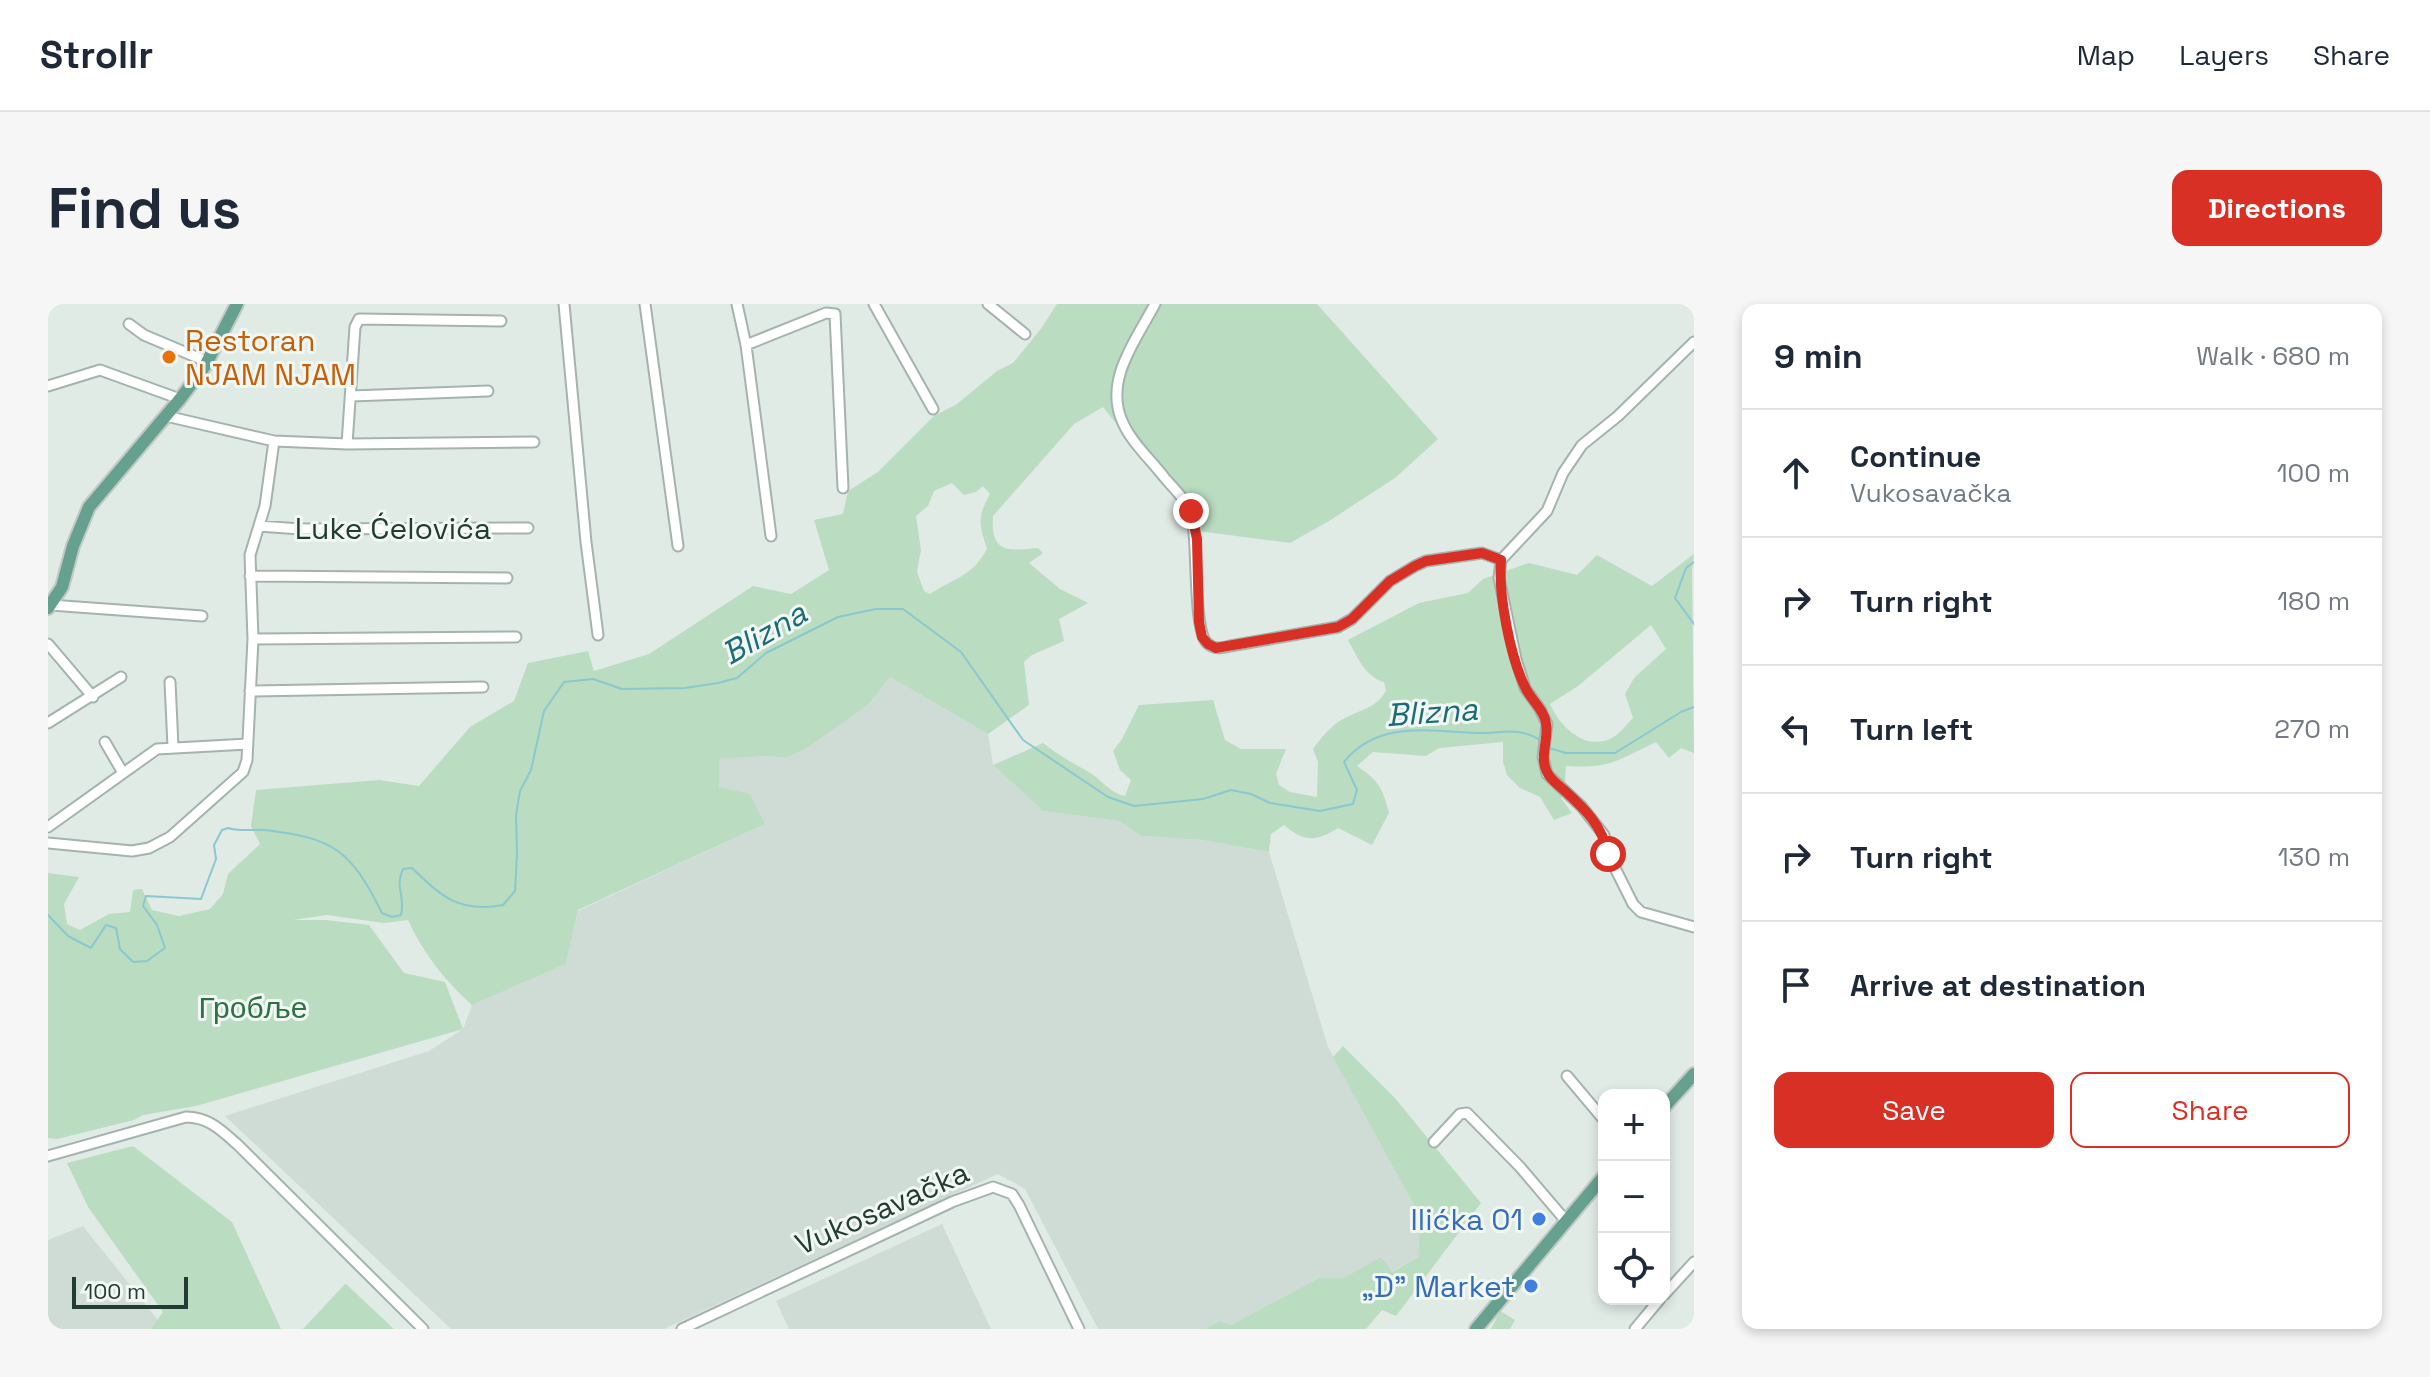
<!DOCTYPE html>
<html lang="en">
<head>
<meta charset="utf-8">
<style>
	body { margin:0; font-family:"Space Grotesk",sans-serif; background:#f6f6f7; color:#1f2937 }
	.controls { position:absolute; right:24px; bottom:24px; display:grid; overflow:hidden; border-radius:16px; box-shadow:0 4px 12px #0003 }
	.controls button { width:72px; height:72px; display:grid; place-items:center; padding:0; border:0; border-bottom:2px solid #e0e1e3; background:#fff; color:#1f2937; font:40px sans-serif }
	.scale { position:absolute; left:24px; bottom:20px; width:116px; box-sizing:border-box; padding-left:8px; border:4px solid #223b33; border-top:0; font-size:22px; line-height:28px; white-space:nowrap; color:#223b33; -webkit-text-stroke:6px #f1f8f4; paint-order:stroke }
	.stop { position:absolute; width:24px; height:24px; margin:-18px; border:6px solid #d93025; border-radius:50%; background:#fff }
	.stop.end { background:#d93025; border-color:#fff; box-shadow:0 2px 8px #0008 }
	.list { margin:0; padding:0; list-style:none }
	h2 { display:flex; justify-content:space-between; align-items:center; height:104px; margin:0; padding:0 32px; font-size:34px }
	h2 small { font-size:26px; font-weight:400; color:#747a83 }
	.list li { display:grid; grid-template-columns:52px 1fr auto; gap:24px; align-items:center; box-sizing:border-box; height:128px; padding:0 32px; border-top:2px solid #e0e1e3 }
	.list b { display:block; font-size:30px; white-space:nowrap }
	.list p { margin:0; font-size:26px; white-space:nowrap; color:#747a83 }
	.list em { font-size:26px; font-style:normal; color:#747a83 }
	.actions { display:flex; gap:16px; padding:24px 32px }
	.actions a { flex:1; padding:18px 0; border:2px solid #d93025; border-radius:16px; text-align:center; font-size:28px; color:#d93025 }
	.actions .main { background:#d93025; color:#fff }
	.icon { flex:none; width:44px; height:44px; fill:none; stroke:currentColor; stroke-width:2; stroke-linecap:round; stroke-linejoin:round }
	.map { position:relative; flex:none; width:1646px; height:1025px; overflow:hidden; border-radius:16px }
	header { display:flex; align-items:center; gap:48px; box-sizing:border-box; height:112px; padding:0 40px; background:#fff; border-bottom:2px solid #e0e1e3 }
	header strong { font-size:38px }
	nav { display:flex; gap:44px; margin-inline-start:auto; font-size:28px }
	.intro { display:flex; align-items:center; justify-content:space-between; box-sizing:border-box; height:192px; padding:0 48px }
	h1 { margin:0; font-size:56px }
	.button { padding:20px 36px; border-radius:16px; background:#d93025; color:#fff; font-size:28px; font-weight:700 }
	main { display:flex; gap:48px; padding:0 48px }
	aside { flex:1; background:#fff; border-radius:16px; box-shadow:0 4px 12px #0003 }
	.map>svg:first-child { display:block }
	.built { fill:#cfdbd5 }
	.green { fill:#badcc1; fill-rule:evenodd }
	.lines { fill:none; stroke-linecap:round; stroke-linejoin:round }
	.stream { stroke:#8ac8cf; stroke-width:2 }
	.minor-casing { stroke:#a4b3ad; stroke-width:13 }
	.major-casing { stroke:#c1c8c6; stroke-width:16 }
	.minor { stroke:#fff; stroke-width:9 }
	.major { stroke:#66a08e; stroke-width:12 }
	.route { stroke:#d93025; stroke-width:10 }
	.food-dot { fill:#e8710a; stroke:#f1f8f4; stroke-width:3 }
	.shop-dot { fill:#3f7fe0; stroke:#f1f8f4; stroke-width:3 }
	.labels { text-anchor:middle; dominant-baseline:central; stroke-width:6; stroke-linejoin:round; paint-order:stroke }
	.food-label { font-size:30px; fill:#c56008; stroke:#f1f8f4; text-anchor:start }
	.street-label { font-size:30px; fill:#223b33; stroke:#f1f8f4 }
	.park-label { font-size:30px; fill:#2d7144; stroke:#f1f8f4 }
	.shop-label { font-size:30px; fill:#366cbe; stroke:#f1f8f4; text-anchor:end }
	.water-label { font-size:32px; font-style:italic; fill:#1d6b76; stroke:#f1f8f4 }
</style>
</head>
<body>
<header>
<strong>Strollr</strong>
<nav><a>Map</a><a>Layers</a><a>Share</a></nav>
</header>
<div class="intro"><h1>Find us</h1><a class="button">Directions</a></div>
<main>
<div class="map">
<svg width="1646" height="1025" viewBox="0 0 1646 1025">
	<rect width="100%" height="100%" fill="#e1ebe6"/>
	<path class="built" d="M842,373L940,430L945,461L995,507L1071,517L1093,532L1154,536L1221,548L1280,743L1372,912L1370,953L1343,968L1333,953L1295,974H1271L1183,1021L1171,1017L1157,1025H1050L977,885L950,870L616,1025H403L177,812L381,747L415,725L424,701L518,660L530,607L717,520L670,483V455L719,452L740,454L820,401Z
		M894,920L943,1025H741L728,997Z
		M35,922L110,1016L103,1025H0V936Z"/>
	<path class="green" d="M1009,0H1269L1390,135L1347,174L1281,217L1242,239L1143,226L1136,206L1055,103L1026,120L945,212C942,250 961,247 990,244L995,249L981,259L1012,285L1040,299L1011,315L1016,337L984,351L976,358L981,401L940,430L842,373L820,401L760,443L739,454L719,452L671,455V483L702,490L717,520L530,606L518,660L424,701C397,677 375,649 360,616L336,619L279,611L245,616H278L321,621L356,669L397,678L415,725L148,802L95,811L86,816L9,835L0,834V569L31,573L16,600L19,620L32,626L61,610L82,608L85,586L94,585L104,606L131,612L162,605L175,590L180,570L212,540L203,522L208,486L331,476L371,482L422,423L466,397L480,359L540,347L546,367L601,350L705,282L743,290L781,266L766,216L795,210L800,187L830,168L886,112L909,100L949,67L965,59L992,26ZM904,179L916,191L928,188L935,182L942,190C929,213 931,220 939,245C923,274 907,273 882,290L876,287L869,268L873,246L868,212L880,202L886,187Z
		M1646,250L1644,267L1646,449L1633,444L1621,454L1608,438C1570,456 1562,465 1518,462L1517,479L1513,494L1524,509L1506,516L1492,493L1472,484L1459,471L1455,458V438L1391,444L1378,452L1325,448L1309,462C1330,476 1335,484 1341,509L1324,541L1290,524C1268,538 1255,538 1236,521L1223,530L1221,548L1154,536L1093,532L1071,517L995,507L945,461L995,439C1012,452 1021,457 1039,467C1053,475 1062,489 1077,492L1083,476L1072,466L1065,447L1074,435L1091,401L1165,396L1177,436L1193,445H1238L1228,470L1231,481L1242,488L1269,493L1270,458L1265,445C1274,433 1283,421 1297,414C1314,405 1328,404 1338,387L1336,378C1317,373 1309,352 1300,336L1371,299L1420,289L1435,275L1481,259L1529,271L1549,251L1604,282ZM1603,321L1618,345L1586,374L1577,390L1585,414C1579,420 1573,428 1567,432C1539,450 1512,423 1502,400L1530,382Z
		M1295,742L1346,793L1433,899L1348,1012L1334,1006L1318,1025H1157L1171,1017L1183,1021L1271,974H1295L1333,953L1344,968L1370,953L1372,912L1285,753Z
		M85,842L184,918L233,1025H103L115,1008L40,903L19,859Z
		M297,980H298L346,1025H255Z
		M1452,1007L1467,1016L1462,1025H1443Z"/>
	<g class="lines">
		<path class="stream" d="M1646,258L1638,264L1627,294L1646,320
			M1501,444L1518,449H1567L1633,408L1646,403
			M0,611L20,632L43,644L58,621L68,624L72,645L85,658L99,657L117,644L109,621L95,602L98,592L153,595L168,555L166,541L174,526L180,524C192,528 205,525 217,526C287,534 303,547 334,609L344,613L353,611C358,589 346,587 355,565L364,564C394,593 411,609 455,601L467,587L469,549L468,511L472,487L483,466L496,407L516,378L545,375L574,385L637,384L670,379L689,374L718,349L790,313L828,305H855L913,348L975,436L1060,493L1086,502L1155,495L1183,486L1203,490L1222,499L1272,507L1305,500L1309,486L1296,458C1330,416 1381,427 1428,429C1455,430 1468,421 1494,437"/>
		<g class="minor-casing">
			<path id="minor" d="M516,0L538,238L550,331
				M597,0L630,242
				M689,0L698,41L723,232
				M826,0L885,105
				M940,0L977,30
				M1107,0C1088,36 1055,77 1075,119C1084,139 1103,156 1116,173C1125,184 1141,198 1144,213C1150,238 1145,326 1159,339C1166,346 1174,344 1182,342L1290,323L1304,315L1342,277L1367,262L1378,257L1434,249L1453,256
				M81,20L96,31L160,58
				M1646,38L1570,112L1534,141L1515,169L1499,207L1453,256L1451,274L1468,355L1477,384L1492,405L1499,420L1495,453L1499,470L1534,503L1556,531L1560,550L1585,600L1593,608L1646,623
				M698,41L778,9L787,10L795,184
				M0,82L52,66L132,95
				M303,92L440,87
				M118,112L226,137L299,140L486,138
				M299,140L307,23L311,15L453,17
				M211,222L252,225L480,224
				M202,272L459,274
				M2,301L154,312
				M205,335L468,333
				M0,340L45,393
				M122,378L125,443
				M202,387L435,383
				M0,419L73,373
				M57,438L75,469
				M0,523L109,445L200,440
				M0,539L84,547L101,544L122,533L195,468L199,456L205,335L202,251L217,202L226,137
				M1519,772L1556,816
				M1386,838L1412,810L1419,809L1472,863L1518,917
				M0,852L138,813C161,813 174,827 190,841L375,1025
				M1616,991L1646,958
				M634,1025L904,898L945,883L964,890L971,901L1031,1025
				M1587,1025L1612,995"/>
		</g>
		<g class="major-casing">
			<path id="major" d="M0,304L14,283L25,242L41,203L132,95L157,62L189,0
				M1616,803L1646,770
				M1428,1025L1556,872"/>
		</g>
		<use href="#minor" class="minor"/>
		<use href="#major" class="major"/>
	</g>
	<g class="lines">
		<path class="route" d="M1143,207L1149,235L1151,318L1154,333L1160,340L1168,344L1290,323L1304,315L1342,277L1367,262L1378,257L1434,249L1453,256C1450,290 1462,352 1477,383C1482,395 1496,405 1498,419C1501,436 1491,452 1499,468C1502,475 1510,481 1516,486C1537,505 1554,521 1560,550"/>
	</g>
	<circle class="food-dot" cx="121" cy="53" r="8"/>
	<g class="shop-dot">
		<circle cx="1491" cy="915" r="8"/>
		<circle cx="1483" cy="982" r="8"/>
	</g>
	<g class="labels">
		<g class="food-label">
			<text x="137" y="36">Restoran<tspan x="137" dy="34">NJAM NJAM</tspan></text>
		</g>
		<g class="street-label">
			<text x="345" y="224">Luke Ćelovića</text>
			<text transform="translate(834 904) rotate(-24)">Vukosavačka</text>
		</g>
		<g class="park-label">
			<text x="205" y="703">Гробље</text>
		</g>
		<g class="shop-label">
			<text x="1475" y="915">Ilićka 01</text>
			<text x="1467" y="982">„D” Market</text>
		</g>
		<g class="water-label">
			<text transform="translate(716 329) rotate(-30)">Blizna</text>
			<text transform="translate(1384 408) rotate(-4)">Blizna</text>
		</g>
	</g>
</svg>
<div class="controls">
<button>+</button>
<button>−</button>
<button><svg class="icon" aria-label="locate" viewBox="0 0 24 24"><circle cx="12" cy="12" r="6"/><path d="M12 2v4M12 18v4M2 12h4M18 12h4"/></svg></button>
</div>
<div class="scale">100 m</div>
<div class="stop" style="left:1560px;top:550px"></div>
<div class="stop end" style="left:1143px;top:207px"></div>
</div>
<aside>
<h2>9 min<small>Walk · 680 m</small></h2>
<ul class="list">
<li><svg class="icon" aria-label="ahead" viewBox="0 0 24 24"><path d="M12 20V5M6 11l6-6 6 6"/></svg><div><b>Continue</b><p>Vukosavačka</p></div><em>100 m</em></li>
<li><svg class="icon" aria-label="right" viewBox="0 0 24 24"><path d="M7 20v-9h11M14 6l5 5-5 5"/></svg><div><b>Turn right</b></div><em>180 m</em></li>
<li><svg class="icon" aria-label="left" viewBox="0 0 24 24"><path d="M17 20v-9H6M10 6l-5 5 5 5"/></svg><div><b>Turn left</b></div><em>270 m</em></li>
<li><svg class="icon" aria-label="right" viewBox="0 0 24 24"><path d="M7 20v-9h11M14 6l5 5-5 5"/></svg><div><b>Turn right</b></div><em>130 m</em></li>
<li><svg class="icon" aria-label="arrive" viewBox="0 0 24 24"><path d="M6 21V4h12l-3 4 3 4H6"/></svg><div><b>Arrive at destination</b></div></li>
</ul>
<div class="actions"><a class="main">Save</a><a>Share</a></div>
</aside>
</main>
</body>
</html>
